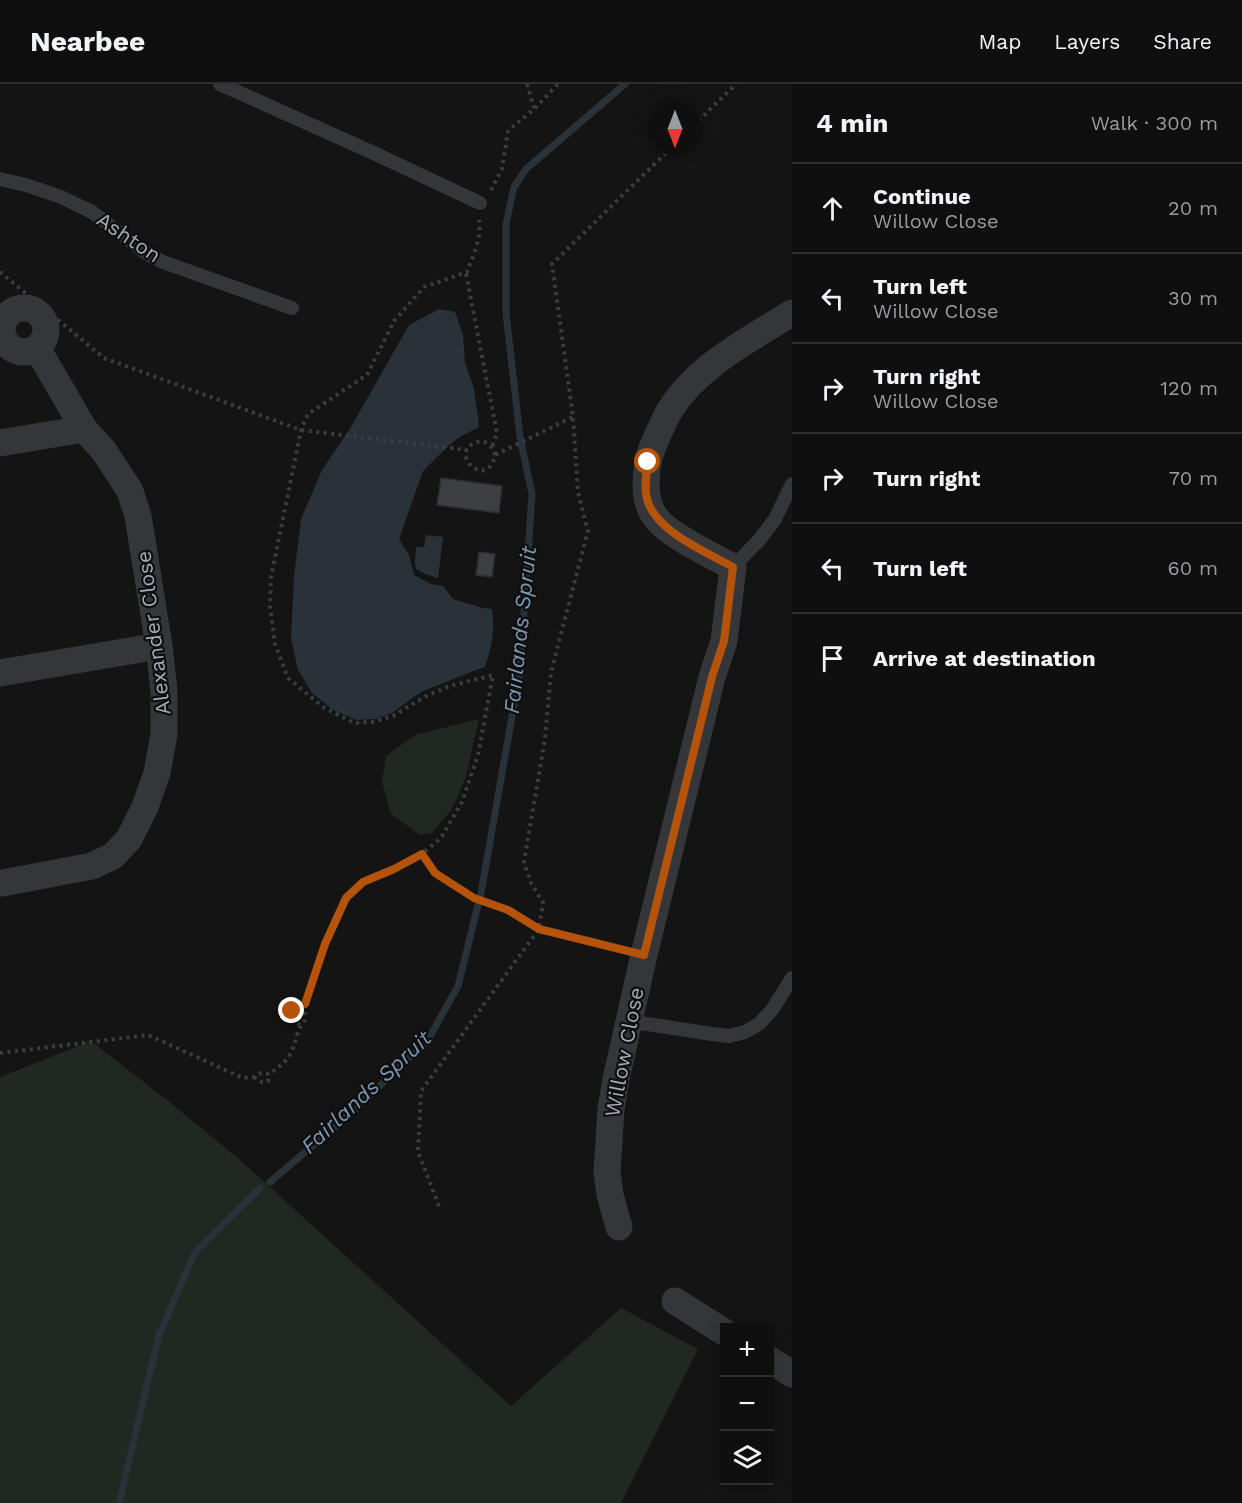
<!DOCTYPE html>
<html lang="en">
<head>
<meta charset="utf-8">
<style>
	body { margin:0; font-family:"Work Sans",sans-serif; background:#1d1d1e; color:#f1f3f6 }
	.controls { position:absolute; right:18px; bottom:18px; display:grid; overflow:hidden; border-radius:0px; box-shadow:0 3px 15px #0003 }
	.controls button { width:54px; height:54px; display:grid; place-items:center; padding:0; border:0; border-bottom:2px solid #2f2f30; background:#0f0f10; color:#f1f3f6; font:30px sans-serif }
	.compass { position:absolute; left:648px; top:18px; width:54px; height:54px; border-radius:50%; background:#0f0f10; box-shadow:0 3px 15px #0003; rotate:180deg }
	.stop { position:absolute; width:18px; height:18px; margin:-14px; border:4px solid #b45309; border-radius:50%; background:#fff }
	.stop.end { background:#b45309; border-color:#fff; box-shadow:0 2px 6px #0008 }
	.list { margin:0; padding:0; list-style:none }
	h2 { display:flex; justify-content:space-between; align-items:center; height:78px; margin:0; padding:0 24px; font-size:26px }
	h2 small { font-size:20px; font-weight:400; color:#9b9c9f }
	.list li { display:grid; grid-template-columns:39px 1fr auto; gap:18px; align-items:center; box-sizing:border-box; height:90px; padding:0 24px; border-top:2px solid #2f2f30 }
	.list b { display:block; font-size:22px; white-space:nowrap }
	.list p { margin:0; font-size:20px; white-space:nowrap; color:#9b9c9f }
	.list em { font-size:20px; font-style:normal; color:#9b9c9f }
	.icon { flex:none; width:33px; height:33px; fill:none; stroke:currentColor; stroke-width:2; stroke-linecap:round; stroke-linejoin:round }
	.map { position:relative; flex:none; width:792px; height:1419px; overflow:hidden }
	header { display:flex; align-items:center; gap:36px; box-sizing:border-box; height:84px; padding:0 30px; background:#0f0f10; border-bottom:2px solid #2f2f30 }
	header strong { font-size:28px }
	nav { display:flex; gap:33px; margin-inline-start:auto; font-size:21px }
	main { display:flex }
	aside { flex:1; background:#0f0f10 }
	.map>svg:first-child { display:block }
	.green { fill:#202821 }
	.water { fill:#2a3239 }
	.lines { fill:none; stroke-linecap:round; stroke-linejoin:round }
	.stream { stroke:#2a3239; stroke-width:7 }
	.building { fill:#3e3f43; stroke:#2e2e31; stroke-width:1.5 }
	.path { stroke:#3b3d41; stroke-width:4; stroke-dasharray:3 4.5; stroke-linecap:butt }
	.lane { stroke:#35363a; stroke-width:14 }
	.street { stroke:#35363a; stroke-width:27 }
	.route { stroke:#b45309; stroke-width:8 }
	.labels { text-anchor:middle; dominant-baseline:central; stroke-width:4.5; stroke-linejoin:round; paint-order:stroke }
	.street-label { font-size:21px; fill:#a6aab6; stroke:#0f0f10 }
	.water-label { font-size:22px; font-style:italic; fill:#7c97b1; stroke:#0f0f10 }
</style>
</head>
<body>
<header>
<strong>Nearbee</strong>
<nav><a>Map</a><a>Layers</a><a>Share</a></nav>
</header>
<main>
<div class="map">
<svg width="792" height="1419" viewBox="0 0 792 1419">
	<rect width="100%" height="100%" fill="#141415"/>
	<path class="green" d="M479,635L466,693L452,725L432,749L420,751L391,730L382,698L386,672L415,651Z
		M91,957L167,1016L239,1075L511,1322L621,1224L698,1265L621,1419H0V993Z"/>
	<path class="water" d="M439,225L455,228L463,251L465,279L474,304L479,343L461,352L448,362L423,387L399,455L409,471L414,491L431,500L443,502L453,515L483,524L492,525C495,547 492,562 485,583L476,586L421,608L392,629L376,635L356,636L333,626L312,609L298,586L291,555L294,493L301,435L322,386L351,343L409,241Z
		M426,451L443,453L438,494L425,490L416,485L415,479L416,463H424Z"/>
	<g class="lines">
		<path class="stream" d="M270,1098L349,1031L428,956L458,902L481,809L520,587L532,410L520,353L506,229V140L514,103L526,85L625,0
			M119,1419L159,1251L195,1168L260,1104"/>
	</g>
	<path class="building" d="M441,394L502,402L499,429L437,421Z
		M479,468L495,470L492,493L476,491Z"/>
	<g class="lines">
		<path class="path" d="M527,0L534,24
			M693,42L736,0
			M491,106L502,85L508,47L534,25L558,0
			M0,188L104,274L301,346L467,366
			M466,190L497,349L492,363
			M495,371C493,362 485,354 474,359C449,372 488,406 495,371L573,333
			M422,770L435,789L474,814L508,826L539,845L620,865
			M300,941L295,936L291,931L295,923L305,920
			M0,969L148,951L243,994L254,993L261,989L270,990C278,983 287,978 291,968C297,958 296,945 305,936V920L315,889L325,859L346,814L363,798L394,785L422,770L441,754L462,718L478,671L493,591L450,602L424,613L393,632L373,638L354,639L323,623L288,594L275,560L270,522L271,493L301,346L308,330L367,291L394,237L424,203L467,188C473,172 482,153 479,136
			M254,993C259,997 262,1000 268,997L270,990
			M439,1122L418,1068L421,1007L539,845L543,819L531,799L524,778L545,655L551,588L588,447L578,408L573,333L552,180L672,63"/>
		<path class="lane" d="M220,0L367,66L480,119
			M0,95L26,101L61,113L92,128L146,169L163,178L292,224
			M733,483L760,455L775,435L792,400
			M628,937L712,950L729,952L745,948L759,940L772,926L792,894"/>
		<path class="street" d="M2 246a22 22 0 1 1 44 0a22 22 0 1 1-44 0Z
			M0,359L84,345
			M0,589L159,562
			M2,799L92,782L113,772L129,755L145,723L157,689L164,650V607L159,562L138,432L130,407L104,367L84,345L37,264
			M619,1143L610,1111L607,1088L611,1025L616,995L644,871L712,593L724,557L733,483C713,472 668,451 656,434C645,420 645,402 647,385C648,372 654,359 660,346C663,339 666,332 670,326C697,282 750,255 792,229
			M675,1217L724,1248
			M770,1276L792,1290"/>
	</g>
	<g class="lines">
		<path class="route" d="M292,927L295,923L305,920L325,860L346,814L363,798L394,785L422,770L435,789L474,814L508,826L539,845L644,871L712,593L724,557L733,483C706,468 655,447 647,415C644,403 646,390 648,378"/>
	</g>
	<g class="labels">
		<g class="street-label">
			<text transform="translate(129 153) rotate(34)">Ashton</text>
			<text transform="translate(153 549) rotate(-97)">Alexander Close</text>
			<text transform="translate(624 968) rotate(-79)">Willow Close</text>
		</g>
		<g class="water-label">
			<text transform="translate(520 546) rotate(-84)">Fairlands Spruit</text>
			<text transform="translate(366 1008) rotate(-43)">Fairlands Spruit</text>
		</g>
	</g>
</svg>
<div class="controls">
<button>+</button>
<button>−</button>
<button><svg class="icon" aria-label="layers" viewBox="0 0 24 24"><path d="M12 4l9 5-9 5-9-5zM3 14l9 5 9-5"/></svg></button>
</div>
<svg class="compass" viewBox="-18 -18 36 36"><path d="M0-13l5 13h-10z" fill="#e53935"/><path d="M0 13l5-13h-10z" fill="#9b9c9f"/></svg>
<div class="stop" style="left:648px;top:378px"></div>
<div class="stop end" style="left:292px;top:927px"></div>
</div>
<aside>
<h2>4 min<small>Walk · 300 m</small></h2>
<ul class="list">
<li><svg class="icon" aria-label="ahead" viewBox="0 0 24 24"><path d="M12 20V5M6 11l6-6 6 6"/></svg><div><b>Continue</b><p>Willow Close</p></div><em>20 m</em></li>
<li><svg class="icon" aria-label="left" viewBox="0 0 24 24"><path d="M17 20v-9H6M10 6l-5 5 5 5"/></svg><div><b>Turn left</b><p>Willow Close</p></div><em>30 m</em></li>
<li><svg class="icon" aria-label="right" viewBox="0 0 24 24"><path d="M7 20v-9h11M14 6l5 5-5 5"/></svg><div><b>Turn right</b><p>Willow Close</p></div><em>120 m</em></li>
<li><svg class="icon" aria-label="right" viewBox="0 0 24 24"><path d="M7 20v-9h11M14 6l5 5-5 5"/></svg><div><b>Turn right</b></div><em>70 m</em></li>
<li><svg class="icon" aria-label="left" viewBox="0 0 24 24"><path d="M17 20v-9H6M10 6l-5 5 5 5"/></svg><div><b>Turn left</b></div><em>60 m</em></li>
<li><svg class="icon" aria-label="arrive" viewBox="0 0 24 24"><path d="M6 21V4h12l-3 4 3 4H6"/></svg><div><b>Arrive at destination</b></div></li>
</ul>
</aside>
</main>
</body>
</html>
